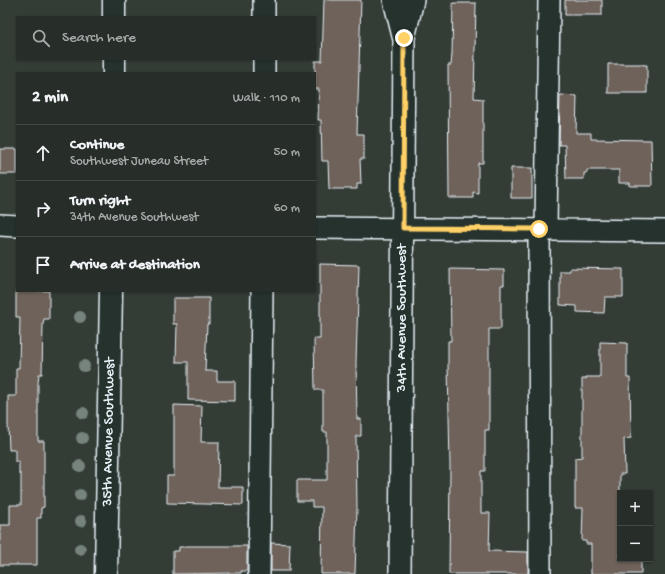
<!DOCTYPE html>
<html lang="en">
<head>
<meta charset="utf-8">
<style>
	body { margin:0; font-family:"Gochi Hand",sans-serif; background:#2f3530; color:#f1f3f6 }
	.controls { position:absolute; right:12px; bottom:12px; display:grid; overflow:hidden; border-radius:0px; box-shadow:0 1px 3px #0004 }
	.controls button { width:36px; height:36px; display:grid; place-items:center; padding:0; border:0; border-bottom:1px solid #434945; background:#272d28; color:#f1f3f6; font:20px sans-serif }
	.stop { position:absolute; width:12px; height:12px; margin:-9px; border:3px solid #ffd166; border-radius:50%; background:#fff }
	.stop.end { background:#ffd166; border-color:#fff; box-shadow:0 1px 4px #0008 }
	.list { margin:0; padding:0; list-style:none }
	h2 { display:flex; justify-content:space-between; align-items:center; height:52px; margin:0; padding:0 16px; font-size:17px }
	h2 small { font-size:13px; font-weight:400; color:#a4a8a8 }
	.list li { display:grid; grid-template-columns:26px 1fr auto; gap:12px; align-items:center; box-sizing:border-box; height:56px; padding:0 16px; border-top:1px solid #434945 }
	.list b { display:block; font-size:15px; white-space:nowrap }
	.list p { margin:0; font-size:13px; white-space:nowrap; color:#a4a8a8 }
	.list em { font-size:13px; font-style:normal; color:#a4a8a8 }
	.icon { flex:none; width:22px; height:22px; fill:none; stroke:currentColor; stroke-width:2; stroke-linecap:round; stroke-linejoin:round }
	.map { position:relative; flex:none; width:665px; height:574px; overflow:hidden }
	.search { position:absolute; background:#272d28; box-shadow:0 1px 3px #0004; left:16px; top:16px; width:300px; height:44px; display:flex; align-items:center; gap:10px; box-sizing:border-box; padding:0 14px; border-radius:0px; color:#a4a8a8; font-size:15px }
	.panel { position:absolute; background:#272d28; box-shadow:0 1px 3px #0004; left:16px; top:72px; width:300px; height:220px; border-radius:0px }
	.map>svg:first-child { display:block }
	.building { fill:#6e625a; stroke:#e8f1f8 }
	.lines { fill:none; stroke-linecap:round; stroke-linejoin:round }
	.minor-casing { stroke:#e8f1f8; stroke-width:24 }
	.major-casing { stroke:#e8f1f8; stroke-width:25 }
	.minor { stroke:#26332d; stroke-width:21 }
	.major { stroke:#26332d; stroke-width:22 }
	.tree { fill:#77847e }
	.route { stroke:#ffd166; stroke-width:5 }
	.labels { text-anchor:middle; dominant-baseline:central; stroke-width:4; stroke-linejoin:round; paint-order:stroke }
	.street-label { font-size:15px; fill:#e8f1f8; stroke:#26332d }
</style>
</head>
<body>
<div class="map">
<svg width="665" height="574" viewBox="0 0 665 574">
	<rect width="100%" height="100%" fill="#343c36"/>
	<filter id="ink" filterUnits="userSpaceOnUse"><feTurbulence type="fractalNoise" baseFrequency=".025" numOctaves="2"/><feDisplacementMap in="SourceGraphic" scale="8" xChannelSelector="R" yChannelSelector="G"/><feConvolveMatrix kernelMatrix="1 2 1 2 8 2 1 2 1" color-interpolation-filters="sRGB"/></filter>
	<g filter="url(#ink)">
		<path class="building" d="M324,0H361L357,134H364V159H360L361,184H357V189H329L328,161H322L321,120H318L319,89H315V61H322Z
			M565,0H602V15H565Z
			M453,3H476L474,98L483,99V163H478V193L473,192V198H449L448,65H451L452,54Z
			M608,64H643V65H647V93H608Z
			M560,95L577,96L576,133H591V139L651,140L652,186H630V183H619V170H587V173H584V179H566L565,145H559Z
			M0,149H17V174H0Z
			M511,168H532V198H511Z
			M320,264L359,265L356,362L357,419H361V436H356L357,508L355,574H321L322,507H312V501H297V480H327V432H323V390H315L314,339H320Z
			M570,268L623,269V297H605L604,313L577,312V306L560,305V271H570Z
			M450,269L504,270V285H501V329H489V430H485V471H481V513H490L489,551L528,552V574H449L450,467L448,365V341H451Z
			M16,291H49V319H44L43,324L42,374H39L38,383V441H44V507L41,508V518H37V565H0V525H10V505H21V474H19V462H15V450H9L8,424V396H16V368H19L20,317H16Z
			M173,298H209V324H207L205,371H217V381H235V401L188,400V362H176L177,324H173Z
			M600,342L627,343V378H630L631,438L624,439L625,474H620V559H641V574H591V544H586V541H582L583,508H575V458L582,457V379H586V377H600Z
			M174,405L202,406L201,442H219L218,487H243V505L167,503V476H174Z
			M271,543L290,544L289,571H271Z
			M186,546H247V571H241V573L173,574V551H179V547H186Z"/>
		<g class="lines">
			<g class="minor-casing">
				<path id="minor" d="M394,0L403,36
					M264,17V0
					M264,73V59
					M0,225L17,226
					M315,228L665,231
					M539,229L540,574
					M546,229L549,0
					M259,574L262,291
					M400,574L404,38L413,0"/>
			</g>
			<g class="major-casing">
				<path id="major" d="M114,17V0
					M114,73V59
					M106,574L111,291"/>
			</g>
			<use href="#minor" class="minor"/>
			<use href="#major" class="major"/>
		</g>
		<g class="tree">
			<circle cx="80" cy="317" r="6"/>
			<circle cx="84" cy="366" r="6"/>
			<circle cx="83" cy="413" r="6"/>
			<circle cx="82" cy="438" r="6"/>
			<circle cx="80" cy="466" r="6"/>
			<circle cx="80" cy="495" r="6"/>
			<circle cx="81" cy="521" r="6"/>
			<circle cx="80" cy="549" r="6"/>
		</g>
	</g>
	<g class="lines" filter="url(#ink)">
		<path class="route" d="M404,38L403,228L539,229"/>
	</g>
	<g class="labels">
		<g class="street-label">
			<text transform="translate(402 318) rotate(-90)">34th Avenue Southwest</text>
			<text transform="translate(109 432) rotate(-89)">35th Avenue Southwest</text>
		</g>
	</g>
</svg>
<div class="controls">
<button>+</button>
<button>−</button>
</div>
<div class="stop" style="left:539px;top:229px"></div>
<div class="stop end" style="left:404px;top:38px"></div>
<div class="search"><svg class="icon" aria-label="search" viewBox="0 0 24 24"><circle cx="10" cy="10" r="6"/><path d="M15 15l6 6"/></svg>Search here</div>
<section class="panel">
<h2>2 min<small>Walk · 110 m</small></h2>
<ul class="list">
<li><svg class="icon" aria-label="ahead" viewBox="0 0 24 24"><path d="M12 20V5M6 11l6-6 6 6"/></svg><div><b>Continue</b><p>Southwest Juneau Street</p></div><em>50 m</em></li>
<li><svg class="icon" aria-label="right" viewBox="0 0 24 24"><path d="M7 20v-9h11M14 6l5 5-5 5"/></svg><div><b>Turn right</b><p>34th Avenue Southwest</p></div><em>60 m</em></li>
<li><svg class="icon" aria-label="arrive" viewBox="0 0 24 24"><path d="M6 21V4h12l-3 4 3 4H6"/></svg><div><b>Arrive at destination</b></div></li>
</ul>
</section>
</div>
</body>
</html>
